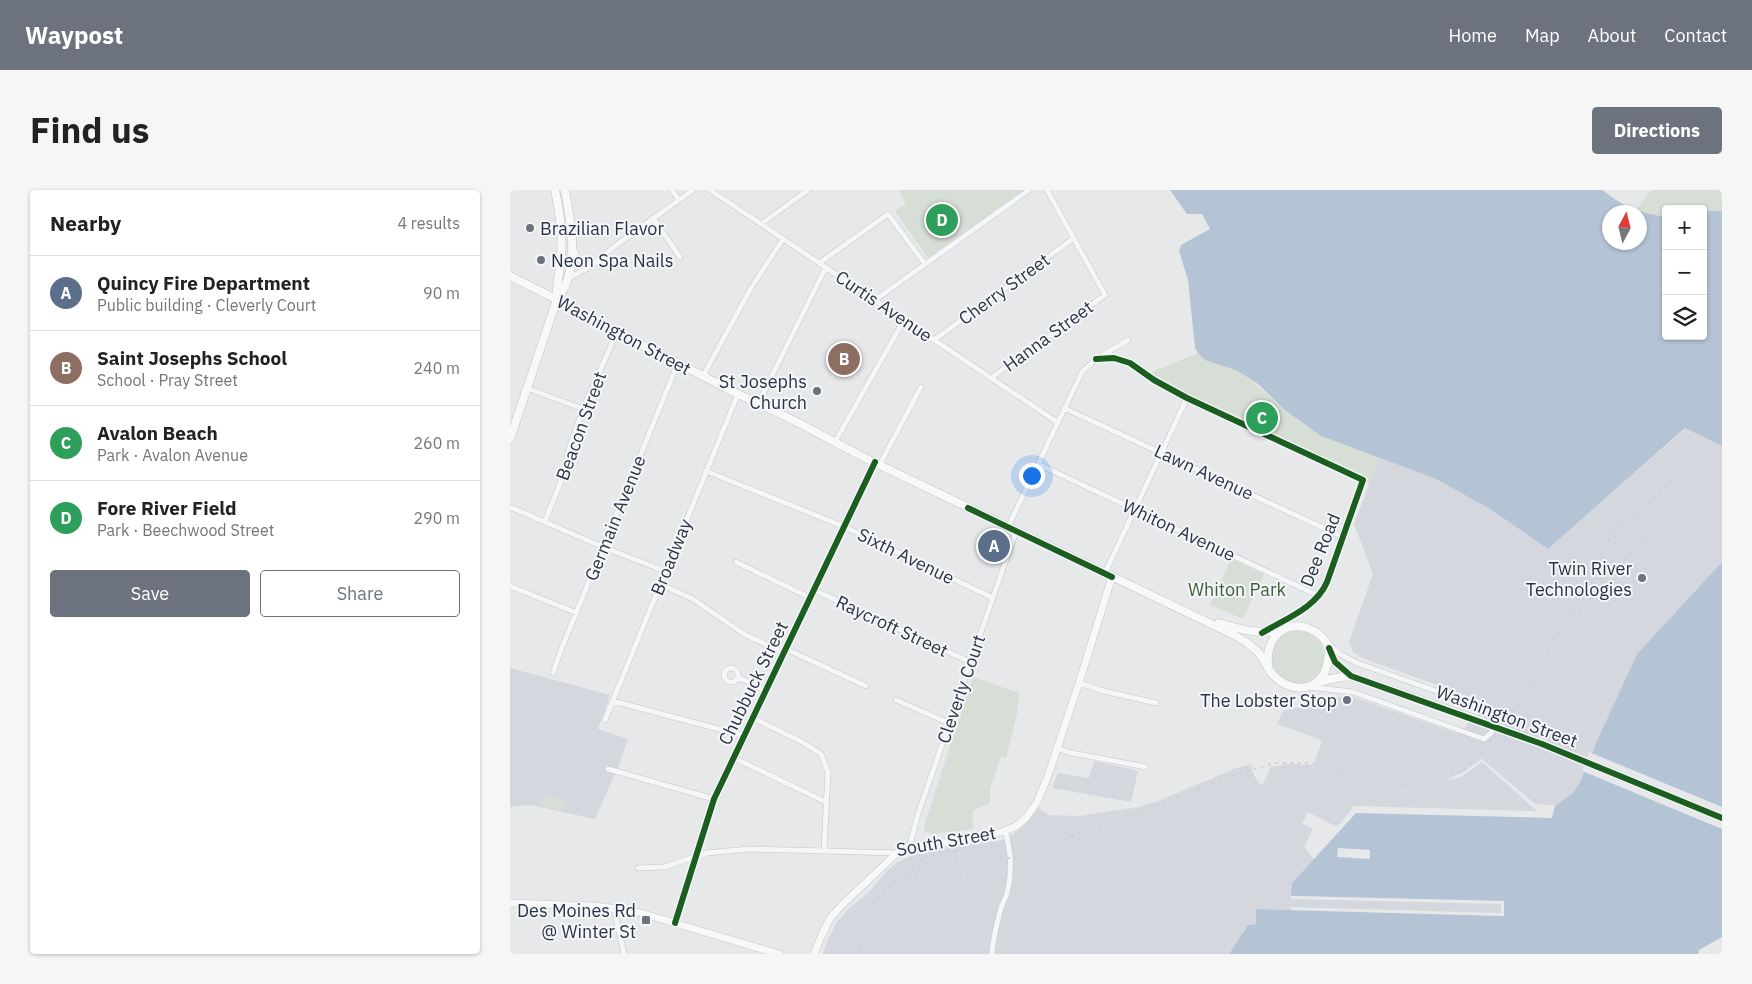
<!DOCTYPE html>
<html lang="en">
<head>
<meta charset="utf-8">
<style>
	body { margin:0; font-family:"IBM Plex Sans",sans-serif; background:#f6f6f6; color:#222 }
	.controls { position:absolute; right:15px; top:15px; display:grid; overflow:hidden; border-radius:5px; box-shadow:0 1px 4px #0004 }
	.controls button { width:45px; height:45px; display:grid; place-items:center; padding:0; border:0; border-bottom:1px solid #e0e0e0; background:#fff; color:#222; font:25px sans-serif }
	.compass { position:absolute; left:1092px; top:15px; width:45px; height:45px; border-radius:50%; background:#fff; box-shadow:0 1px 4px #0004; rotate:7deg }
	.you { position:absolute; left:521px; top:285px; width:18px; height:18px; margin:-12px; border:4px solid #fff; border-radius:50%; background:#1a73e8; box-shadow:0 0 0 8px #1a73e833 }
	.badge { display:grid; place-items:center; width:32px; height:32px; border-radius:50%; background:#6c737f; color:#fff; font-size:16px; font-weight:700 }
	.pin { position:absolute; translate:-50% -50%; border:2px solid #fff; box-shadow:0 1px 5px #0006 }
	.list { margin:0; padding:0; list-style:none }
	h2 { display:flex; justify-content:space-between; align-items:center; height:65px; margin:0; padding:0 20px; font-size:21px }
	h2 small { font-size:16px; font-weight:400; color:#767676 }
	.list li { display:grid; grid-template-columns:32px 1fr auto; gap:15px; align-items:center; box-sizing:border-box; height:75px; padding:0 20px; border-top:1px solid #e0e0e0 }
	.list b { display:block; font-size:19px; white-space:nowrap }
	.list p { margin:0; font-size:16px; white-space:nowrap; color:#767676 }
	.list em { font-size:16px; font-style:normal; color:#767676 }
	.actions { display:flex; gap:10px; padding:15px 20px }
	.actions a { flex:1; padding:11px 0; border:1px solid #6c737f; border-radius:5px; text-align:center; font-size:18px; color:#6c737f }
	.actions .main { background:#6c737f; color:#fff }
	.icon { flex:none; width:28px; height:28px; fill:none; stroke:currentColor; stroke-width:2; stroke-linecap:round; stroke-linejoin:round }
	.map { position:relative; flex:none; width:1212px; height:764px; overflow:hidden; border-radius:5px }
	header { display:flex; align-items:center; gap:30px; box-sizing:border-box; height:70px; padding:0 25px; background:#6c737f; color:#fff }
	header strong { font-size:24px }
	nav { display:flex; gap:28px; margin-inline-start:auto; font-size:18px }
	.intro { display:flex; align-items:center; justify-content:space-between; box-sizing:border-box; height:120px; padding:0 30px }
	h1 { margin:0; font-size:35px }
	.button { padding:12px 22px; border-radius:5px; background:#6c737f; color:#fff; font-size:18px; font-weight:700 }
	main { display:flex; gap:30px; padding:0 30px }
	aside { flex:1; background:#fff; border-radius:5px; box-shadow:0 1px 4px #0004 }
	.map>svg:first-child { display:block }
	.built { fill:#d4d7dd }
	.green { fill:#d6ded6 }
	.water { fill:#b4c4d5; fill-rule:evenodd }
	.pier { fill:#e6e8ea }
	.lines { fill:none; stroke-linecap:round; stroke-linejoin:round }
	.street-casing { stroke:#c4c6c8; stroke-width:6 }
	.secondary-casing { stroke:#c4c6c8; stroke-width:8 }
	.primary-casing { stroke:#c2c5c8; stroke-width:9 }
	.street { stroke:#f5f6f7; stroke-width:5 }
	.secondary { stroke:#f8f8f8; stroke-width:7 }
	.primary { stroke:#f8f8f8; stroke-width:8 }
	.rail { stroke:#cecfd2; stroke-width:2; stroke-dasharray:2.5 5; stroke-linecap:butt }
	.primary-bridge-casing { stroke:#c2c5c8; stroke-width:9; stroke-linecap:butt }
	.primary-bridge { stroke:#f8f8f8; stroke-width:8 }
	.cycleway-casing { stroke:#f4f6f9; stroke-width:9 }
	.cycleway { stroke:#1b5e20; stroke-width:6 }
	.poi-dot { fill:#6c737f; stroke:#f4f6f9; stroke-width:2 }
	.labels { text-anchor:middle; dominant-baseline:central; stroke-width:4; stroke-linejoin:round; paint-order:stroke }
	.poi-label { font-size:18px; fill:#2b3445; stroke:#f4f6f9; text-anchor:end }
	.street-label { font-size:18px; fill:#2b3445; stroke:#f4f6f9 }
	.park-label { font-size:18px; fill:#3f6138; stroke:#f4f6f9 }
</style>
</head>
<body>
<header>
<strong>Waypost</strong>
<nav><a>Home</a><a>Map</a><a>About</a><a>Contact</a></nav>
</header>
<div class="intro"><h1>Find us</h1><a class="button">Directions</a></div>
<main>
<aside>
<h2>Nearby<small>4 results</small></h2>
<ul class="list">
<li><span class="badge" style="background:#5c6f8a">A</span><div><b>Quincy Fire Department</b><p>Public building · Cleverly Court</p></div><em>90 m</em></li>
<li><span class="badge" style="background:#8d6e63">B</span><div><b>Saint Josephs School</b><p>School · Pray Street</p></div><em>240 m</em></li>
<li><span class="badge" style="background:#2e9e5b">C</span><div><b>Avalon Beach</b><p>Park · Avalon Avenue</p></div><em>260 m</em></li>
<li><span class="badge" style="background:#2e9e5b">D</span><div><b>Fore River Field</b><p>Park · Beechwood Street</p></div><em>290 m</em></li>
</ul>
<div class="actions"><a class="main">Save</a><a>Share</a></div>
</aside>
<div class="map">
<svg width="1212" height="764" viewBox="0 0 1212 764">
	<rect width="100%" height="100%" fill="#e6e8ea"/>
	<path class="built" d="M1176,238L1212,256V372L1127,464L1086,553L1070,592L1063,603L1045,616L1024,613L972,569L953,582L934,591L951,587L972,572L1027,621L844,616L830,634L825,636L798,622L792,633L803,639L794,657L804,669L782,693L994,711V726L746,719V734L738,735L719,764H313L317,752L326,734L337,720L359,702L378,680L388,672L399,667L414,662L492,650L502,645L513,636L529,618L539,625L568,626L628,617L648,611L724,579L741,574L744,586L752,596L761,577L780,574L804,575L812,550L767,534L773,521L838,505L949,544L977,513L852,468L843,462L839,452L863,384L844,334L870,267L924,288L980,319L1038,359Z
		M0,478L100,505L88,539L118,549L109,575L85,629L20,615L0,617Z
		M584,571L628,581L621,612L542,598L548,583L579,588Z"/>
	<path class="green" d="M388,0H514L418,68L385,21L396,13Z
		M1141,0H1212V21H1193V19H1156V27L1125,21Z
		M688,163C700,174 716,174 729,182C753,198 772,220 796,236C818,251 845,258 870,267L860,294L677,208L637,184Z
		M721,369L754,384L733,429L700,415Z
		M762 467a26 26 0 1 1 52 0a26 26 0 1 1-52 0Z
		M463,487L509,503L507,524L496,568L491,566L480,599V613L463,620V639L422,644L414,641L415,633Z
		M35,604L55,609L53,621L32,616Z"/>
	<path class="water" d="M660,0H1093C1114,18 1129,22 1156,27V146H1193V21H1212V256L1175,238L1038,359L980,319L924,288L811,246L776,221L748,194L726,180L695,170L688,163L685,158L678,90L669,61L671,55L700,39L692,24H677ZM1100,22H1130V52H1100Z
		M1212,372V747L1189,760L1188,764H719L738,735L746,734V719L994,726L993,711L781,706L782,693L846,623L1042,628L1045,616L1063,603L1070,592L1086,553L1127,464Z"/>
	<path class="pier" d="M1079,562L1212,617V639L1072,581Z
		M828,658L860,660V669L827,667Z
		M781,706L994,711V726L781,720V717L991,723V714L781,709Z"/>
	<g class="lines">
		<g class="street-casing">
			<path id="street" d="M162,0L169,10
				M200,0L547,232
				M143,28L170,67
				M251,34L298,0
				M63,58L68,69L81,76
				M309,73L378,24L415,74
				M57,89L81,76L105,56L183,0
				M365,110L519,0
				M424,150L564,48
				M586,169L604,168L620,173L644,190L677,208L853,290L817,392C806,417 777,428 755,440
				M193,186L241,98L273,49
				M481,188L595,105L537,0
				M17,198L73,219
				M248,214L316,77
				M554,218L833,347
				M325,252L394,130
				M370,274L411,197
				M528,274L809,406
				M196,281L335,337L483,408
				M0,317L93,357L155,381
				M35,331L54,284L59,259L73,219L107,142
				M498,337L572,182L586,169L618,150
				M226,372L301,408
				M595,383L677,208
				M150,394L183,409L234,444L274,463
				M0,396L67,423
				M304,400L460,472
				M276,459L356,496
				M214 485a7 7 0 1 1 14 0a7 7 0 1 1-14 0Z
				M43,483L51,460L168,173
				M228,487L256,501
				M569,493L594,501L646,513
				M798,497L843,502L974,549L981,543L994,525L847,473L830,464L819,454
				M386,510L439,533
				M103,511L235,546
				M243,528L292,552L311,564L318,582L314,660
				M95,530L228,204
				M547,558L557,562L636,577
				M224,568L316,612
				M98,579L204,609
				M399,658L408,624L506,341
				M128,678L154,677L197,663L239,659L387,663
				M104,718L114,764
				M165,733L204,609L365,272
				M482,764C483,748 487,733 491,718C493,712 497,706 498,699C502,680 501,660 495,641"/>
		</g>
		<g class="secondary-casing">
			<path id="secondary" d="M0,713L84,716L124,721L269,764
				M304,764L312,744L321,727L332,715L387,663L399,658L474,647L495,641L506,636L516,628L527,612L538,586L569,493L602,387"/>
		</g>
		<g class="primary-casing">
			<path id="primary" d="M45,0C50,23 53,43 51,67C50,82 46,94 47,109
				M0,86L60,116L107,142L228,204L283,230L357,269L718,442C728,447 738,452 747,461C754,468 757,479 764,486C777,499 798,503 811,488C818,480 818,468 819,458
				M0,249L47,109C71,79 61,35 55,0
				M709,433C729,439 749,445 771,440
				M758,476C757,463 760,449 771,441C786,431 807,438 816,452C820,459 821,467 826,473C830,478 836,481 841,486L971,531
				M807,493L820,489L841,486
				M1117,589L1212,628"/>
		</g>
		<use href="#street" class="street"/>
		<use href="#secondary" class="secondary"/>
		<use href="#primary" class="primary"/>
		<path class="rail" d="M1100,360L1114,341L1165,286
			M1091,388L1100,373L1132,338
			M1064,427L1097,388L1146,337
			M408,669L434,662L488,658
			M391,693C412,680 439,684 463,684
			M348,764L356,727L363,715L382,692L391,684L408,676L432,671L500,668L514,666L582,638L651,614L723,585L765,573H802L864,592L891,595H903L927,591L951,582L968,567L1018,500L1101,345L1131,308"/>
		<g class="primary-bridge-casing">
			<path id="primary-bridge" d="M971,531L1032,554L1117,589"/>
		</g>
		<use href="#primary-bridge" class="primary-bridge"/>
		<g class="cycleway-casing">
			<path id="cycleway" d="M586,169L604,168L620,173L644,190L677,208L853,290L817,392C806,418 775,429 752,443
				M458,318L602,387
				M819,458L825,472L841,486L1032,554L1212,628
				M165,733L204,609L365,272"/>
		</g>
		<use href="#cycleway" class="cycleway"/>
	</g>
	<g class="poi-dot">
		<circle cx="20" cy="38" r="5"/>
		<circle cx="31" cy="70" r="5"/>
		<circle cx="307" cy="201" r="5"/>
		<circle cx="1132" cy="388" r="5"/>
		<circle cx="837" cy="510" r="5"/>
		<rect x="131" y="725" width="10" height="10" rx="2.5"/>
	</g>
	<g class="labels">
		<g class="poi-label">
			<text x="30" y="38" text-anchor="start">Brazilian Flavor</text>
			<text x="41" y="70" text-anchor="start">Neon Spa Nails</text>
			<text x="297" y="191">St Josephs<tspan x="297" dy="21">Church</tspan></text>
			<text x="1122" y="378">Twin River<tspan x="1122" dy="21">Technologies</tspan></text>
			<text x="827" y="510">The Lobster Stop</text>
			<text x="126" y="720">Des Moines Rd<tspan x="126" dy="21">@ Winter St</tspan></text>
		</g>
		<g class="street-label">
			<text transform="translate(494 99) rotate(-36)">Cherry Street</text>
			<text transform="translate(374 116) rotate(34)">Curtis Avenue</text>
			<text transform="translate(114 145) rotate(28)">Washington Street</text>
			<text transform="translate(538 146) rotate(-36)">Hanna Street</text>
			<text transform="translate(71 236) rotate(-70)">Beacon Street</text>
			<text transform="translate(694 282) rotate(25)">Lawn Avenue</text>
			<text transform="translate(105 328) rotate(-68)">Germain Avenue</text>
			<text transform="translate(669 340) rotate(25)">Whiton Avenue</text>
			<text transform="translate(810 360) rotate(-68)">Dee Road</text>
			<text transform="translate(396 366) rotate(26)">Sixth Avenue</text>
			<text transform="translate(161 367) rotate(-68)">Broadway</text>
			<text transform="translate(382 436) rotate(25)">Raycroft Street</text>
			<text transform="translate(243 493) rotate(-64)">Chubbuck Street</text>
			<text transform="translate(451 499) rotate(-71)">Cleverly Court</text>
			<text transform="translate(997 526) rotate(20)">Washington Street</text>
			<text transform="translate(436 651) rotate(-10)">South Street</text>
		</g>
		<g class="park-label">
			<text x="727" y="399">Whiton Park</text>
		</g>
	</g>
</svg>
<div class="controls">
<button>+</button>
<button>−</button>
<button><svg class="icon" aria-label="layers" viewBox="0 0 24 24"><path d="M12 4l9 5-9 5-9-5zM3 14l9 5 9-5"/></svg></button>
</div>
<svg class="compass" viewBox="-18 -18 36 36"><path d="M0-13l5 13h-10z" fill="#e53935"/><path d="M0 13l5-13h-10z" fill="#767676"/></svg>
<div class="you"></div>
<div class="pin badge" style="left:484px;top:356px;background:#5c6f8a">A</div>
<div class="pin badge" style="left:334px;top:169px;background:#8d6e63">B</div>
<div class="pin badge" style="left:752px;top:228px;background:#2e9e5b">C</div>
<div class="pin badge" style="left:432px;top:30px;background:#2e9e5b">D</div>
</div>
</main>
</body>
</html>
